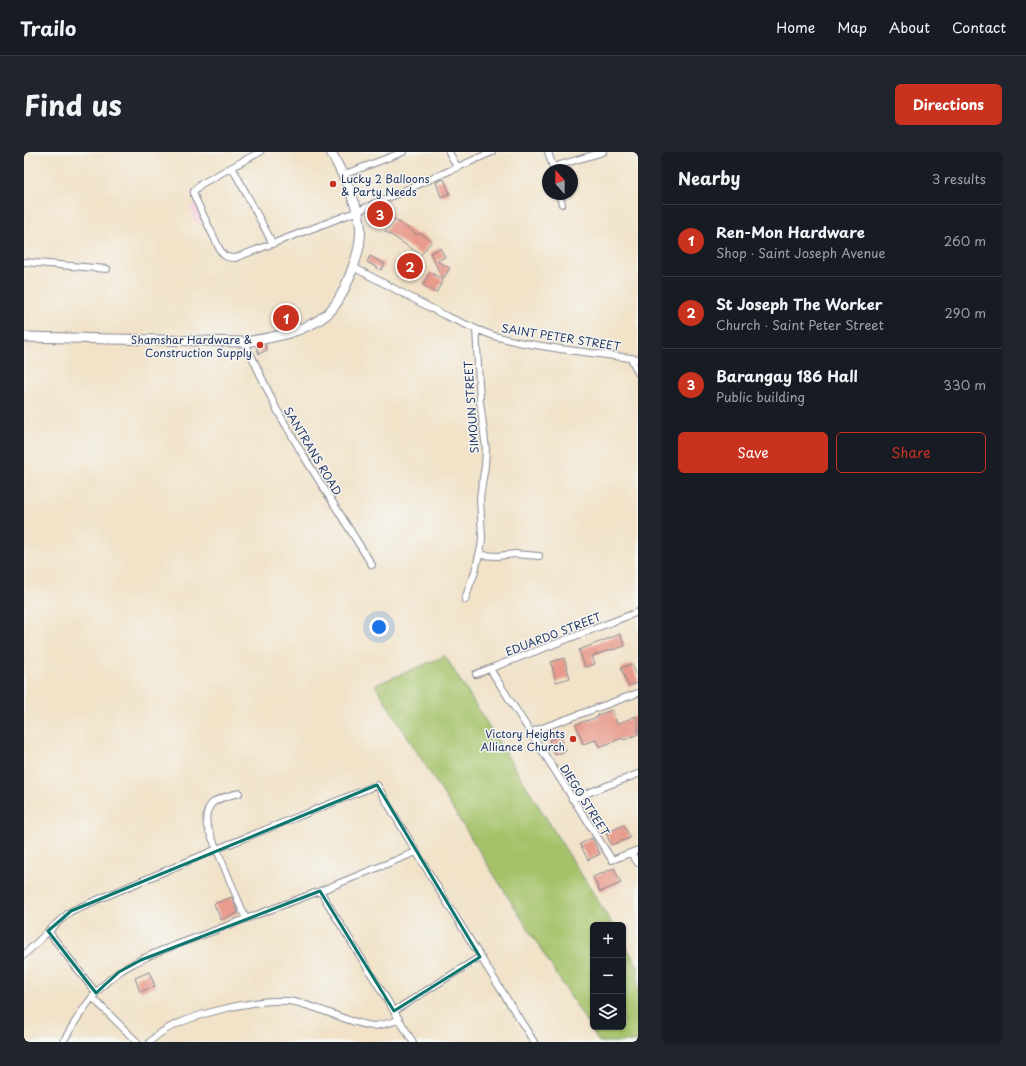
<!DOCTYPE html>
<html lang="en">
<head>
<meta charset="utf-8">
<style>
	body { margin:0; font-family:"Playpen Sans",sans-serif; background:#20242c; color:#f1f3f6 }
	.controls { position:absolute; right:12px; bottom:12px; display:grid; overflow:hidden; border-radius:6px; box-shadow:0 1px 3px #0004 }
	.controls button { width:36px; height:36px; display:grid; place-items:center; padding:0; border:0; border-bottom:1px solid #363941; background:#171b24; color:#f1f3f6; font:20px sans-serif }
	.compass { position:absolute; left:518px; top:12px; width:36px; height:36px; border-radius:50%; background:#171b24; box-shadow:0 1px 3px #0004; rotate:339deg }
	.you { position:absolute; left:355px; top:475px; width:14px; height:14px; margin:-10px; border:3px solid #fff; border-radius:50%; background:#1a73e8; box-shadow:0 0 0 6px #1a73e833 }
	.badge { display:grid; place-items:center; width:26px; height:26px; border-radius:50%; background:#c8321e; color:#fff; font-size:13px; font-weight:700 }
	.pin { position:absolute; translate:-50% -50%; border:2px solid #fff; box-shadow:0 1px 4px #0006 }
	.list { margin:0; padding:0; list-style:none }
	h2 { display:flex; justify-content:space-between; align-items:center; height:52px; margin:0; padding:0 16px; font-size:17px }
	h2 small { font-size:13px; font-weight:400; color:#9ea1a6 }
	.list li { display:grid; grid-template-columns:26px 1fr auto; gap:12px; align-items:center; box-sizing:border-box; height:72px; padding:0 16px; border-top:1px solid #363941 }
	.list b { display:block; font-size:15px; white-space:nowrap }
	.list p { margin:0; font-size:13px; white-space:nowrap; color:#9ea1a6 }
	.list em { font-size:13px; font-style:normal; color:#9ea1a6 }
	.actions { display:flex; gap:8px; padding:12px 16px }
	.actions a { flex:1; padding:9px 0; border:1px solid #c8321e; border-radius:6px; text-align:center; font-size:14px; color:#c8321e }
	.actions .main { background:#c8321e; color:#fff }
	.icon { flex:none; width:22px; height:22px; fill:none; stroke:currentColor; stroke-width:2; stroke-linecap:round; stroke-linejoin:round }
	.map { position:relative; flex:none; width:614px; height:890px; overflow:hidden; border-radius:6px }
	header { display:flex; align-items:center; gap:24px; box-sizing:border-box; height:56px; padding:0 20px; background:#171b24; border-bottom:1px solid #363941 }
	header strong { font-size:19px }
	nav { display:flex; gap:22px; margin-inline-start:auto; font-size:14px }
	.intro { display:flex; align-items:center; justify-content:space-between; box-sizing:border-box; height:96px; padding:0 24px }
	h1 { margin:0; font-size:28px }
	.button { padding:10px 18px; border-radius:6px; background:#c8321e; color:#fff; font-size:14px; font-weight:700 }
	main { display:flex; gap:24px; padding:0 24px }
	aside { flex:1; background:#171b24; border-radius:6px; box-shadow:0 1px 3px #0004 }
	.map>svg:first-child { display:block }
	.built { fill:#f4cfdd }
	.green { fill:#a5c269; stroke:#607864 }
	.building { fill:#e89b8d }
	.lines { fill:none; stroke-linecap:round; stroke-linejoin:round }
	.street-casing { stroke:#868893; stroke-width:8 }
	.secondary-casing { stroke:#868893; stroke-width:11 }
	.street { stroke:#fff; stroke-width:6 }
	.secondary { stroke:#fff; stroke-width:9 }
	.marked { fill:none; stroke:#0f766e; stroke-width:3; stroke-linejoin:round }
	.poi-dot { fill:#c8321e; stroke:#f6f6f2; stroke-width:1.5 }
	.labels { text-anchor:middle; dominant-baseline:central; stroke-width:3; stroke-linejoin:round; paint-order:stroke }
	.poi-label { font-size:11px; fill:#1b2f5e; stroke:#f6f6f2; text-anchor:end }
	.street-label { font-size:11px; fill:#1b2f5e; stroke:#f6f6f2 }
</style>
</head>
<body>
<header>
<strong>Trailo</strong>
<nav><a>Home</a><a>Map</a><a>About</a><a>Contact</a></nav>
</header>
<div class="intro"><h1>Find us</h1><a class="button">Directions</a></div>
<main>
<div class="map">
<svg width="614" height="890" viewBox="0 0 614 890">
	<rect width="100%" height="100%" fill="#f6f6f2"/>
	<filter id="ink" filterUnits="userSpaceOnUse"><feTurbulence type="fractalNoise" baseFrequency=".025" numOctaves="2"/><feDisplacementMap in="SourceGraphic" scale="8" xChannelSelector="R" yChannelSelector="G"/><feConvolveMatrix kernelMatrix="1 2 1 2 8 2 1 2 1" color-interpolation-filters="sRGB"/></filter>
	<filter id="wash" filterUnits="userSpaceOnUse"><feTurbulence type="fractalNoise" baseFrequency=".012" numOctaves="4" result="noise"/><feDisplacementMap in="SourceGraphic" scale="16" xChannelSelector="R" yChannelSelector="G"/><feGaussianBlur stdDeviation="0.9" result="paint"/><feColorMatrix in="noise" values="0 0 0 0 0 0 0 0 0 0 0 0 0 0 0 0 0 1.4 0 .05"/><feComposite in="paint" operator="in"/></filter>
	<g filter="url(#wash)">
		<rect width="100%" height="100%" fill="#f1e2c8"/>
		<path class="built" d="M173,52L180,68L172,71L166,55Z"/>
		<path class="green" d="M421,504L589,773H569V875H599V790L614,814V890H575L351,533Z"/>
		<g id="blocks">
			<path class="building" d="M420,27L426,41L417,45L412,30Z
				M363,51L369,64L349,72L344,60Z
				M370,67L394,83L396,81L408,89L397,103L361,79Z
				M416,96L421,105L413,109L426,116L419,127L406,101Z
				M346,104L361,112L357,118L343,110Z
				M406,120L419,128L412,141L399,133Z
				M264,158L267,167L258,170L255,161Z
				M241,193L243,198L235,202L232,194Z
				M596,482L601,494L589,498V497L568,504L571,512L561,515L555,498Z
				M540,506L546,526L532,530L527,510Z
				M608,512L614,527V531L604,534L597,516Z
				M588,558L593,572L612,564L614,569V582L600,588L599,586L575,595L572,588L559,592L552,572L574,565V563Z
				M537,584L542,599L531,603L525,588Z
				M600,673L606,686L587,693L582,681Z
				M568,686L576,702L564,708L556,692Z
				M590,716L597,731L576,740L569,725Z
				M208,745L214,761L197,768L190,752Z
				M125,820L131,834L116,840L111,826Z"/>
		</g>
	</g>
	<g filter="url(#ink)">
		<use href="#blocks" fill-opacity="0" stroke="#868893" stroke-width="1"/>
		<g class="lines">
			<g class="street-casing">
				<path id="street" d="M236,0L177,32L170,39V43L172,48L197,100C201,105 204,106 211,106L334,59L468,0
					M425,0L433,15
					M524,0L530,18
					M208,15L249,92
					M529,15L579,0
					M319,23L379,0
					M535,42L538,52
					M0,110L83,117
					M329,115L420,163L452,177L470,184L494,190L536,197L614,207
					M221,190L252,256L279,303L348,413
					M607,206L614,221
					M456,403L474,404L491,402L515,404
					M441,448L446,432L450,423L457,395L458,386L456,345L461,314L462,297L456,249L452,177
					M466,517L588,708L614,698
					M452,522L614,460
					M507,580L614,541
					M215,641C194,646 179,649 183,674L222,767
					M548,647L614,622
					M607,701L614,711
					M296,739L389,890
					M24,779L72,841
					M0,803L32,772L47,759L193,697L353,633C403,720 456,805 510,890
					M68,845L113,890
					M370,859L456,805
					M39,890C52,868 65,845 85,828C99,815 118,807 136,799L296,739L392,700
					M126,890C147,865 232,846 264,849C284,851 308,863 328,869C336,871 343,874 351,874C359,873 368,870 375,868"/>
			</g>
			<g class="secondary-casing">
				<path id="secondary" d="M0,185L221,190C247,186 281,180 302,163C315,152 322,134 328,118C334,103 338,87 336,71C335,61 331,53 328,44C322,29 315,15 307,0"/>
			</g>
			<use href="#street" class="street"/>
			<use href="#secondary" class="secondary"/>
		</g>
	</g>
	<path class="marked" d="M353,633L456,805L370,859L296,739L117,808L95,820L72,841L24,779L47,759Z"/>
	<g class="poi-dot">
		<circle cx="309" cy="32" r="4"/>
		<circle cx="236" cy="193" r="4"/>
		<circle cx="549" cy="587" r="4"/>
	</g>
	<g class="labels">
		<g class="poi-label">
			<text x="317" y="26" text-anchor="start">Lucky 2 Balloons<tspan x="317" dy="13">&amp; Party Needs</tspan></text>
			<text x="228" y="187">Shamshar Hardware &amp;<tspan x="228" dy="13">Construction Supply</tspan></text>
			<text x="541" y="581">Victory Heights<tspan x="541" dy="13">Alliance Church</tspan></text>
		</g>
		<g class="street-label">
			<text transform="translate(537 185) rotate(9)">SAINT PETER STREET</text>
			<text transform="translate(447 255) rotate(-94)">SIMOUN STREET</text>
			<text transform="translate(289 299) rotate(59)">SANTRANS ROAD</text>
			<text transform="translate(529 482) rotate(-21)">EDUARDO STREET</text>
			<text transform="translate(561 648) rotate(58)">DIEGO STREET</text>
		</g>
	</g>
</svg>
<div class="controls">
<button>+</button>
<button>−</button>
<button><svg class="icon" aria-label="layers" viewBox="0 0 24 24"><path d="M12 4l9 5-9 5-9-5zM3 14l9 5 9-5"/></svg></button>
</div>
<svg class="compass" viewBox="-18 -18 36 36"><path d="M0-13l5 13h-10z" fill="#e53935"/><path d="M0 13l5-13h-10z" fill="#9ea1a6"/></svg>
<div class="you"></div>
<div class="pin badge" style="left:262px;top:166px">1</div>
<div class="pin badge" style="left:386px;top:114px">2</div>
<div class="pin badge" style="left:356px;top:62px">3</div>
</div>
<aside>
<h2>Nearby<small>3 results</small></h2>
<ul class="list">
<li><span class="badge">1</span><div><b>Ren-Mon Hardware</b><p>Shop · Saint Joseph Avenue</p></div><em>260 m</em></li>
<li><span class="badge">2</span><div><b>St Joseph The Worker</b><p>Church · Saint Peter Street</p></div><em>290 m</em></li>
<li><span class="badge">3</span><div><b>Barangay 186 Hall</b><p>Public building</p></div><em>330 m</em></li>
</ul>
<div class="actions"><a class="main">Save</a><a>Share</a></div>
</aside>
</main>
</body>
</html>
